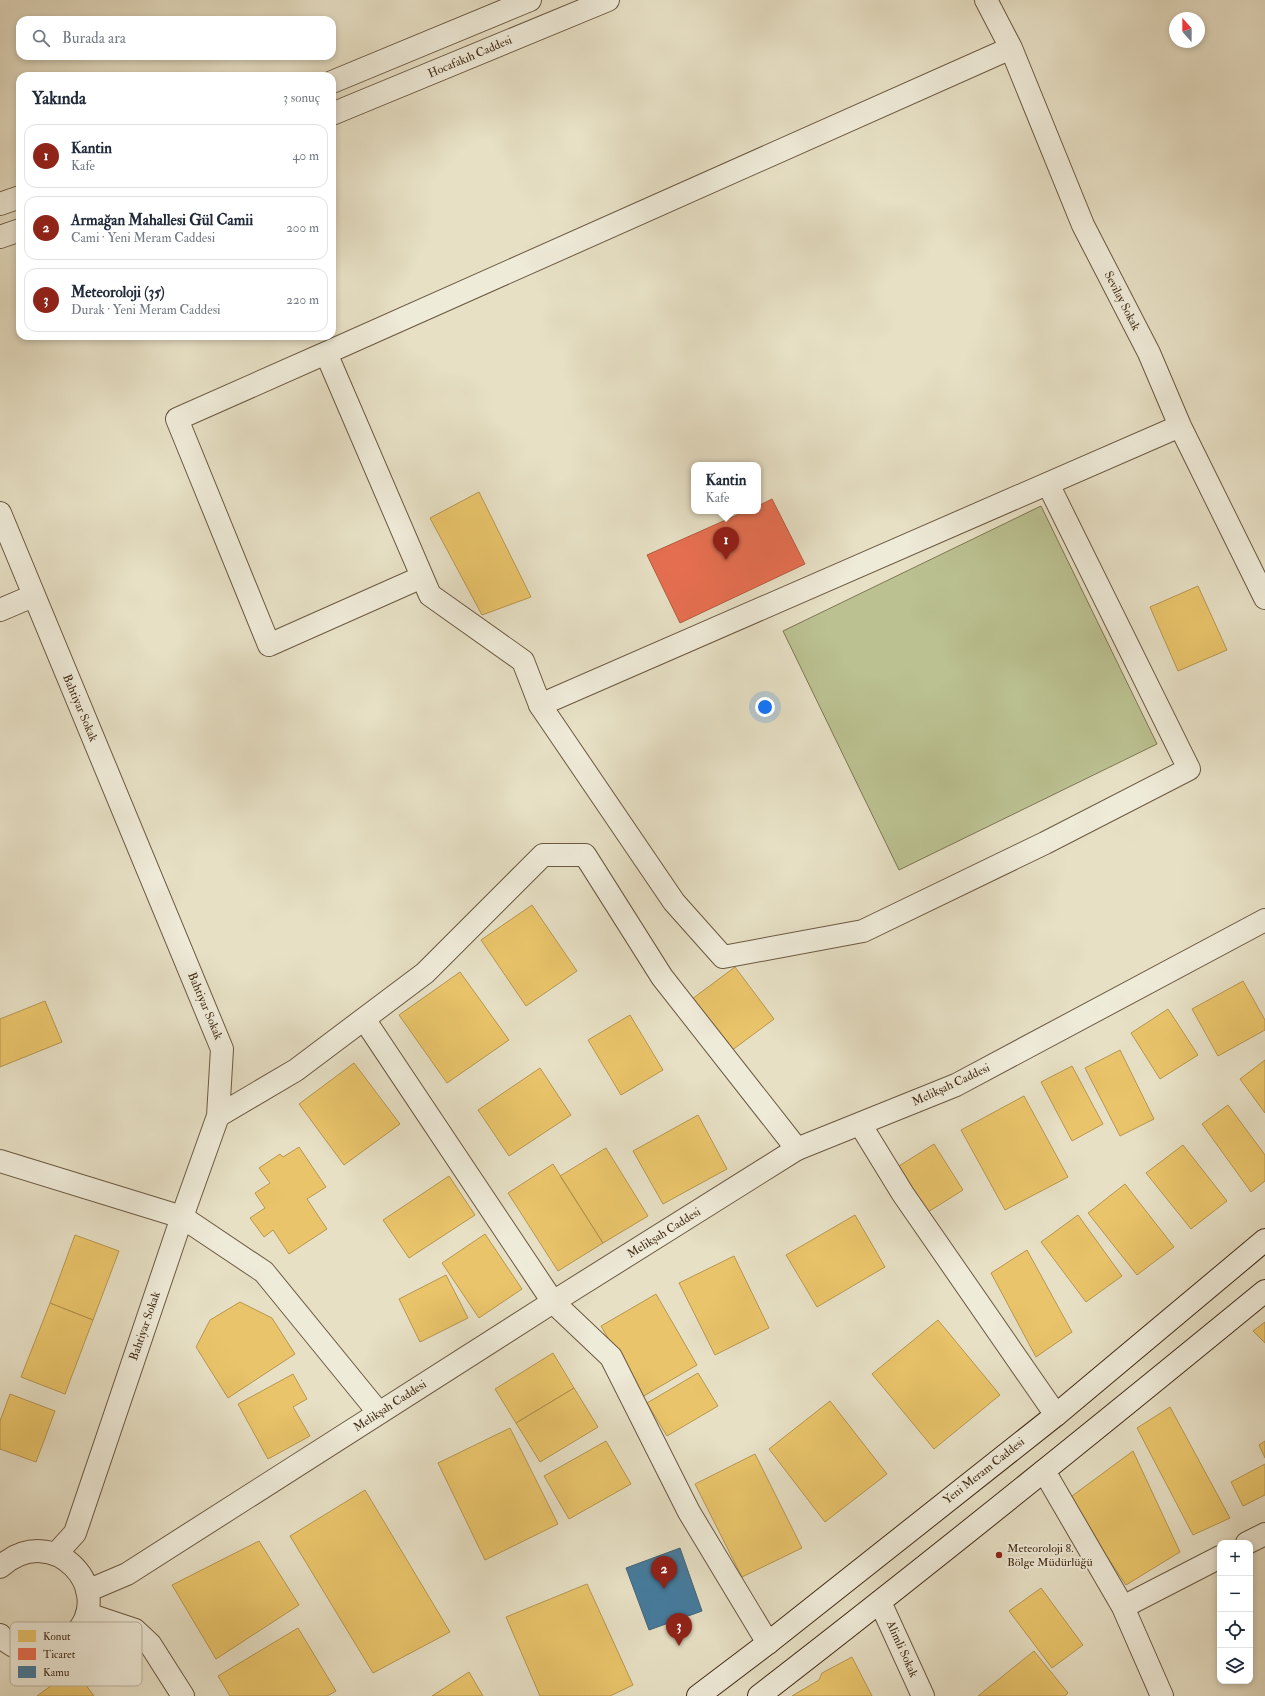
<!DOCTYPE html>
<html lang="tr">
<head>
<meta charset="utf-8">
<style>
	body { margin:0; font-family:"IM FELL Double Pica",serif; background:#f2f2f3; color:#1f2937 }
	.controls { position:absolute; right:12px; bottom:12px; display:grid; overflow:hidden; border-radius:8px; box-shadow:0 2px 6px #0003 }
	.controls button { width:36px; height:36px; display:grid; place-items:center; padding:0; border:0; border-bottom:1px solid #e0e1e3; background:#fff; color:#1f2937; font:20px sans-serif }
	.compass { position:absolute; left:1169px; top:12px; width:36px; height:36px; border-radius:50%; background:#fff; box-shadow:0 2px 6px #0003; rotate:339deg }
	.you { position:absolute; left:765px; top:707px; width:14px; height:14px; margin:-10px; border:3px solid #fff; border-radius:50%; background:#1a73e8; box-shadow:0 0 0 6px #1a73e833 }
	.badge { display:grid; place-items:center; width:26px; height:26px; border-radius:50%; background:#8f2418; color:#fff; font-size:13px; font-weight:700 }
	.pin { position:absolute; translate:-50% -33px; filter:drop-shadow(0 1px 2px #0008) }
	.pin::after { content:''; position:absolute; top:21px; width:14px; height:12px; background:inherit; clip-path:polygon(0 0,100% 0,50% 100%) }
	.popup { position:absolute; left:691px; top:462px; width:70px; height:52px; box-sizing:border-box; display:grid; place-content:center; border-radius:8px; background:#fff; filter:drop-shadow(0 1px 3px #0005); font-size:13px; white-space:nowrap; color:#747a83 }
	.popup b { font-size:15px; color:#1f2937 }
	.popup::after { content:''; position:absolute; left:50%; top:100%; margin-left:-8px; border:8px solid transparent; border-top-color:#fff }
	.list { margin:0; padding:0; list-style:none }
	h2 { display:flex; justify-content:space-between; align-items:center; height:52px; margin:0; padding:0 16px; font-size:17px }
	h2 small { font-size:13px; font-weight:400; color:#747a83 }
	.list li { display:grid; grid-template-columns:26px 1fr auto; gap:12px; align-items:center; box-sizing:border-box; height:64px; margin:0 8px 8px; padding:0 8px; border:1px solid #e0e1e3; border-radius:12px }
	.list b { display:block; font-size:15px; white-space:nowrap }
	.list p { margin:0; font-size:13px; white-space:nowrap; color:#747a83 }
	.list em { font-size:13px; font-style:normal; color:#747a83 }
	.icon { flex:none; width:22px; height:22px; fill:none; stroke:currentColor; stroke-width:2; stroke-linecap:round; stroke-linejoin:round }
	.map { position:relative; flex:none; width:1265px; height:1696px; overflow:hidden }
	.search { position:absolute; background:#fff; box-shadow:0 2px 6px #0003; left:16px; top:16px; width:320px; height:44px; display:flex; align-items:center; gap:10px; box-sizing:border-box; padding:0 14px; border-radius:12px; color:#747a83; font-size:15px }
	.panel { position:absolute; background:#fff; box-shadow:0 2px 6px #0003; left:16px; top:72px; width:320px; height:268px; border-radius:12px }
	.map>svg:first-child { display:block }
	.green { fill:#bbc191; stroke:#7e7653 }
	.homes { fill:#e9c46a; stroke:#b79650 }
	.shops { fill:#e76f51; stroke:#b65b3f }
	.public { fill:#457b9d; stroke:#446374 }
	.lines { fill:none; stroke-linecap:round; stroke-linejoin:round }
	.pedestrian-casing { stroke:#6b5941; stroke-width:24 }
	.minor-casing { stroke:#6b5941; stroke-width:24 }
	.tertiary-casing { stroke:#6b5941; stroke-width:24 }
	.secondary-casing { stroke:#422c15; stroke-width:24 }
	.pedestrian { stroke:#efebd9; stroke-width:22 }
	.minor { stroke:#efebd9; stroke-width:22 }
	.tertiary { stroke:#efebd9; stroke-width:22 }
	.secondary { stroke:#efebd9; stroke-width:22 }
	.poi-dot { fill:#8f2418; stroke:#efebd9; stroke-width:1.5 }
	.labels { text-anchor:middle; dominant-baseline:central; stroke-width:4; stroke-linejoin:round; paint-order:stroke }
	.street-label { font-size:12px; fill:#422c15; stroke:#efebd9 }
	.poi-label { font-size:12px; fill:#422c15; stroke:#efebd9; text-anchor:start }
	.key { fill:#efebd9; stroke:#bbb29e; stroke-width:1 }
	.key-label { font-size:11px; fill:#422c15 }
</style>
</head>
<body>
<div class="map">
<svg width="1265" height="1696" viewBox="0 0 1265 1696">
	<rect width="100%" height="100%" fill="#e7e0c5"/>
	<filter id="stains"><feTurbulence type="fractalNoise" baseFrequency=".005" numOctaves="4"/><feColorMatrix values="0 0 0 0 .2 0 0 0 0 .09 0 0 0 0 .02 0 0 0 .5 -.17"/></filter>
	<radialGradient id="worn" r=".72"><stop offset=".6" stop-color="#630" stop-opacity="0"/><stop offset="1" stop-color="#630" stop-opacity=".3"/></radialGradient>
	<path class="green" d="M1041,506L1157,744L899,870L783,631Z"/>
	<path class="homes" d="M479,492L531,597L482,615L430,518Z
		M1198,586L1227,650L1178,671L1150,607Z
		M532,905L577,971L526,1006L481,940Z
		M735,967L774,1019L731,1051L692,999Z
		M460,972L509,1040L447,1083L399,1015Z
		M1243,981L1265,1020V1030L1218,1056L1192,1009Z
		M45,1001L62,1042L0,1067V1019Z
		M1168,1009L1198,1055L1160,1079L1131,1033Z
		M630,1015L663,1070L621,1095L588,1040Z
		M1120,1050L1154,1119L1120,1136L1085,1068Z
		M1265,1060V1113L1240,1079Z
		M354,1063L400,1124L344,1165L299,1104Z
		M1072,1066L1103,1124L1072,1141L1041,1082Z
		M540,1068L571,1115L509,1156L478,1110Z
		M1024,1096L1068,1177L1005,1210L961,1130Z
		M1228,1105L1265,1155V1181L1251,1192L1202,1124Z
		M698,1115L727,1169L663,1204L633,1151Z
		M934,1144L963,1190L928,1212L899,1166Z
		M1183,1145L1227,1201L1191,1229L1146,1173Z
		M299,1147L326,1187L307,1199L327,1229L289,1254L273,1230L264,1237L250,1218L265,1208L255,1193L270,1183L259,1168L280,1154L283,1157Z
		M606,1148L648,1216L603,1243L560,1176Z
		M553,1164L603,1243L558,1271L508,1193Z
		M449,1176L475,1215L409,1258L383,1220Z
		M1125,1184L1174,1247L1137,1275L1088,1213Z
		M855,1215L885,1267L817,1307L786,1255Z
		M1078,1215L1122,1276L1086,1302L1041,1242Z
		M485,1234L522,1289L479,1318L442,1263Z
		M75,1235L119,1251L93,1320L50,1303Z
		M1027,1250L1072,1332L1036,1357L991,1273Z
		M734,1256L769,1328L715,1355L679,1283Z
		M446,1275L468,1318L420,1342L399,1299Z
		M656,1294L697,1365L642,1397L601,1326Z
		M240,1302L272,1318L295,1354L228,1398L196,1347L210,1320Z
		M50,1303L93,1320L65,1394L21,1377Z
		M938,1320L1000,1395L934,1449L872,1374Z
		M1265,1322V1343L1253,1331Z
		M553,1353L574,1388L516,1423L495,1389Z
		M698,1373L718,1406L667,1436L647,1403Z
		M293,1374L307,1399L293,1407L310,1436L268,1459L238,1404Z
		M574,1388L598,1427L540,1462L516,1423Z
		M10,1394L55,1411L36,1462L0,1449V1421Z
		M830,1401L887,1474L825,1522L769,1449Z
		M1170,1407L1230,1518L1193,1535L1137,1428Z
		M510,1428L558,1524L485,1560L438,1463Z
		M606,1441L631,1484L569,1519L544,1476Z
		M1265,1441V1458L1259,1445Z
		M1133,1451L1180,1552L1126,1585L1068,1499Z
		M755,1454L802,1548L742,1577L695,1484Z
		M1265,1464V1495L1243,1506L1231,1482Z
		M365,1490L450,1632L373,1673L290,1536Z
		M259,1541L299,1605L216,1659L172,1585Z
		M587,1584L633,1685L610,1696H540L506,1617Z
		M1041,1588L1083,1645L1052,1668L1009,1611Z
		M298,1628L336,1691L327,1696H230L218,1676Z
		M1034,1651L1068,1693L1065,1696H978Z
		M852,1657L872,1696H792L819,1680L822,1673Z
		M74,1669L94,1696H37Z
		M469,1672L483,1696H432Z"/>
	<path class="shops" d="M772,499L805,564L680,623L647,555L746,511H758V506Z"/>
	<path class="public" d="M680,1548L702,1611L649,1630L626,1568Z"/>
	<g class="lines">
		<g class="pedestrian-casing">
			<path id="pedestrian" d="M540,705L674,902L723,957L863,931L1045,843L1189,769L1048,484"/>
		</g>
		<g class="minor-casing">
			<path id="minor" d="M986,0L1011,48L1083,225L1149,353L1180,426L1265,598
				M1011,48L326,353L430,595L523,661L540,705L1180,426
				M326,353L177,419L269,645L422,577
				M0,513L222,1049L218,1116L182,1217L75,1533L56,1554
				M0,610L33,596
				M364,1019L553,1302L611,1357L689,1512L768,1643
				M218,1116L296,1070L425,973L543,855H585L662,977L797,1149
				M860,1124L903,1194L1056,1415
				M0,1161L182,1217L264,1272L379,1413
				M1044,1471L1123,1607L1162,1696
				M1247,1543L1265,1534
				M880,1602L923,1696
				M1123,1607L1220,1557
				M87,1614L135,1630L150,1644L183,1696"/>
		</g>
		<g class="tertiary-casing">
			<path id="tertiary" d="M332,82L530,0
				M332,114L608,0
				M0,204L20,197
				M0,237L20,230
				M0,1567C54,1519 117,1591 75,1634C66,1644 56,1649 44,1651C28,1654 11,1648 0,1635
				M87,1591L127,1574L553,1302L797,1149L956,1085L1265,920"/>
		</g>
		<g class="secondary-casing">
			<path id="secondary" d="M698,1696L768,1643L1056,1415L1265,1240
				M759,1696C930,1564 1098,1428 1265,1291"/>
		</g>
		<use href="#pedestrian" class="pedestrian"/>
		<use href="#minor" class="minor"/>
		<use href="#tertiary" class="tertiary"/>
		<use href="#secondary" class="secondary"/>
	</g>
	<circle class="poi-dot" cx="999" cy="1555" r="4"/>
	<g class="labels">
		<g class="street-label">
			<text transform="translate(470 57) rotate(-23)">Hocafakıh Caddesi</text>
			<text transform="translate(1122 301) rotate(63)">Sevilay Sokak</text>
			<text transform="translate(80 708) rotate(67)">Bahtiyar Sokak</text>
			<text transform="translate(205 1006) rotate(67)">Bahtiyar Sokak</text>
			<text transform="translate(951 1085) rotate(-25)">Melikşah Caddesi</text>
			<text transform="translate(664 1233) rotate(-32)">Melikşah Caddesi</text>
			<text transform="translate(145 1326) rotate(-71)">Bahtiyar Sokak</text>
			<text transform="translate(390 1406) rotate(-33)">Melikşah Caddesi</text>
			<text transform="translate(984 1471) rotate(-38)">Yeni Meram Caddesi</text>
			<text transform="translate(902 1649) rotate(66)">Alimli Sokak</text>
		</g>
		<g class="poi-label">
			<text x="1007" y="1548">Meteoroloji 8.<tspan x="1007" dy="14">Bölge Müdürlüğü</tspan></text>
		</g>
	</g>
	<rect x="10" y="1622" width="132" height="64" rx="6" class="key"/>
	<rect x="18" y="1630" width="18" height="12" fill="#e9c46a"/>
	<rect x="18" y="1648" width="18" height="12" fill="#e76f51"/>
	<rect x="18" y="1666" width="18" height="12" fill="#457b9d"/>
	<g class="key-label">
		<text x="43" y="1640">Konut</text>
		<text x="43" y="1658">Ticaret</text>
		<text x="43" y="1676">Kamu</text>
	</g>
	<rect width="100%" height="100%" filter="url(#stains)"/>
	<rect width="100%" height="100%" fill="url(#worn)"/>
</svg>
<div class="controls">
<button>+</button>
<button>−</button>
<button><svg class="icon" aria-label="locate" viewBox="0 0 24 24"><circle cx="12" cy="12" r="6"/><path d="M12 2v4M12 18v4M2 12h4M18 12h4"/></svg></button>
<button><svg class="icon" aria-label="layers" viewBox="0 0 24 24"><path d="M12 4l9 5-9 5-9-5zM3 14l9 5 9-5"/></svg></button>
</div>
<svg class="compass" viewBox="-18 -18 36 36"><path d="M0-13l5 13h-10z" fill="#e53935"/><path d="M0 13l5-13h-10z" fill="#747a83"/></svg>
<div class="you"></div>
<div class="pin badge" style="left:726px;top:560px">1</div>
<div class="popup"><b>Kantin</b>Kafe</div>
<div class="pin badge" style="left:664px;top:1589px">2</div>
<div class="pin badge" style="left:679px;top:1646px">3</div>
<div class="search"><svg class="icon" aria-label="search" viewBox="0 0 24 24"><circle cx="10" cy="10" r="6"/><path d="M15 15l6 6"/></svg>Burada ara</div>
<section class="panel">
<h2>Yakında<small>3 sonuç</small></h2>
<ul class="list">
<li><span class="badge">1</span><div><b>Kantin</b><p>Kafe</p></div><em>40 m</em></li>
<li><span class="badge">2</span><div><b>Armağan Mahallesi Gül Camii</b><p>Cami · Yeni Meram Caddesi</p></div><em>200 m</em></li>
<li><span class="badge">3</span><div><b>Meteoroloji (35)</b><p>Durak · Yeni Meram Caddesi</p></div><em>220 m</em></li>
</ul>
</section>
</div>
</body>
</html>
